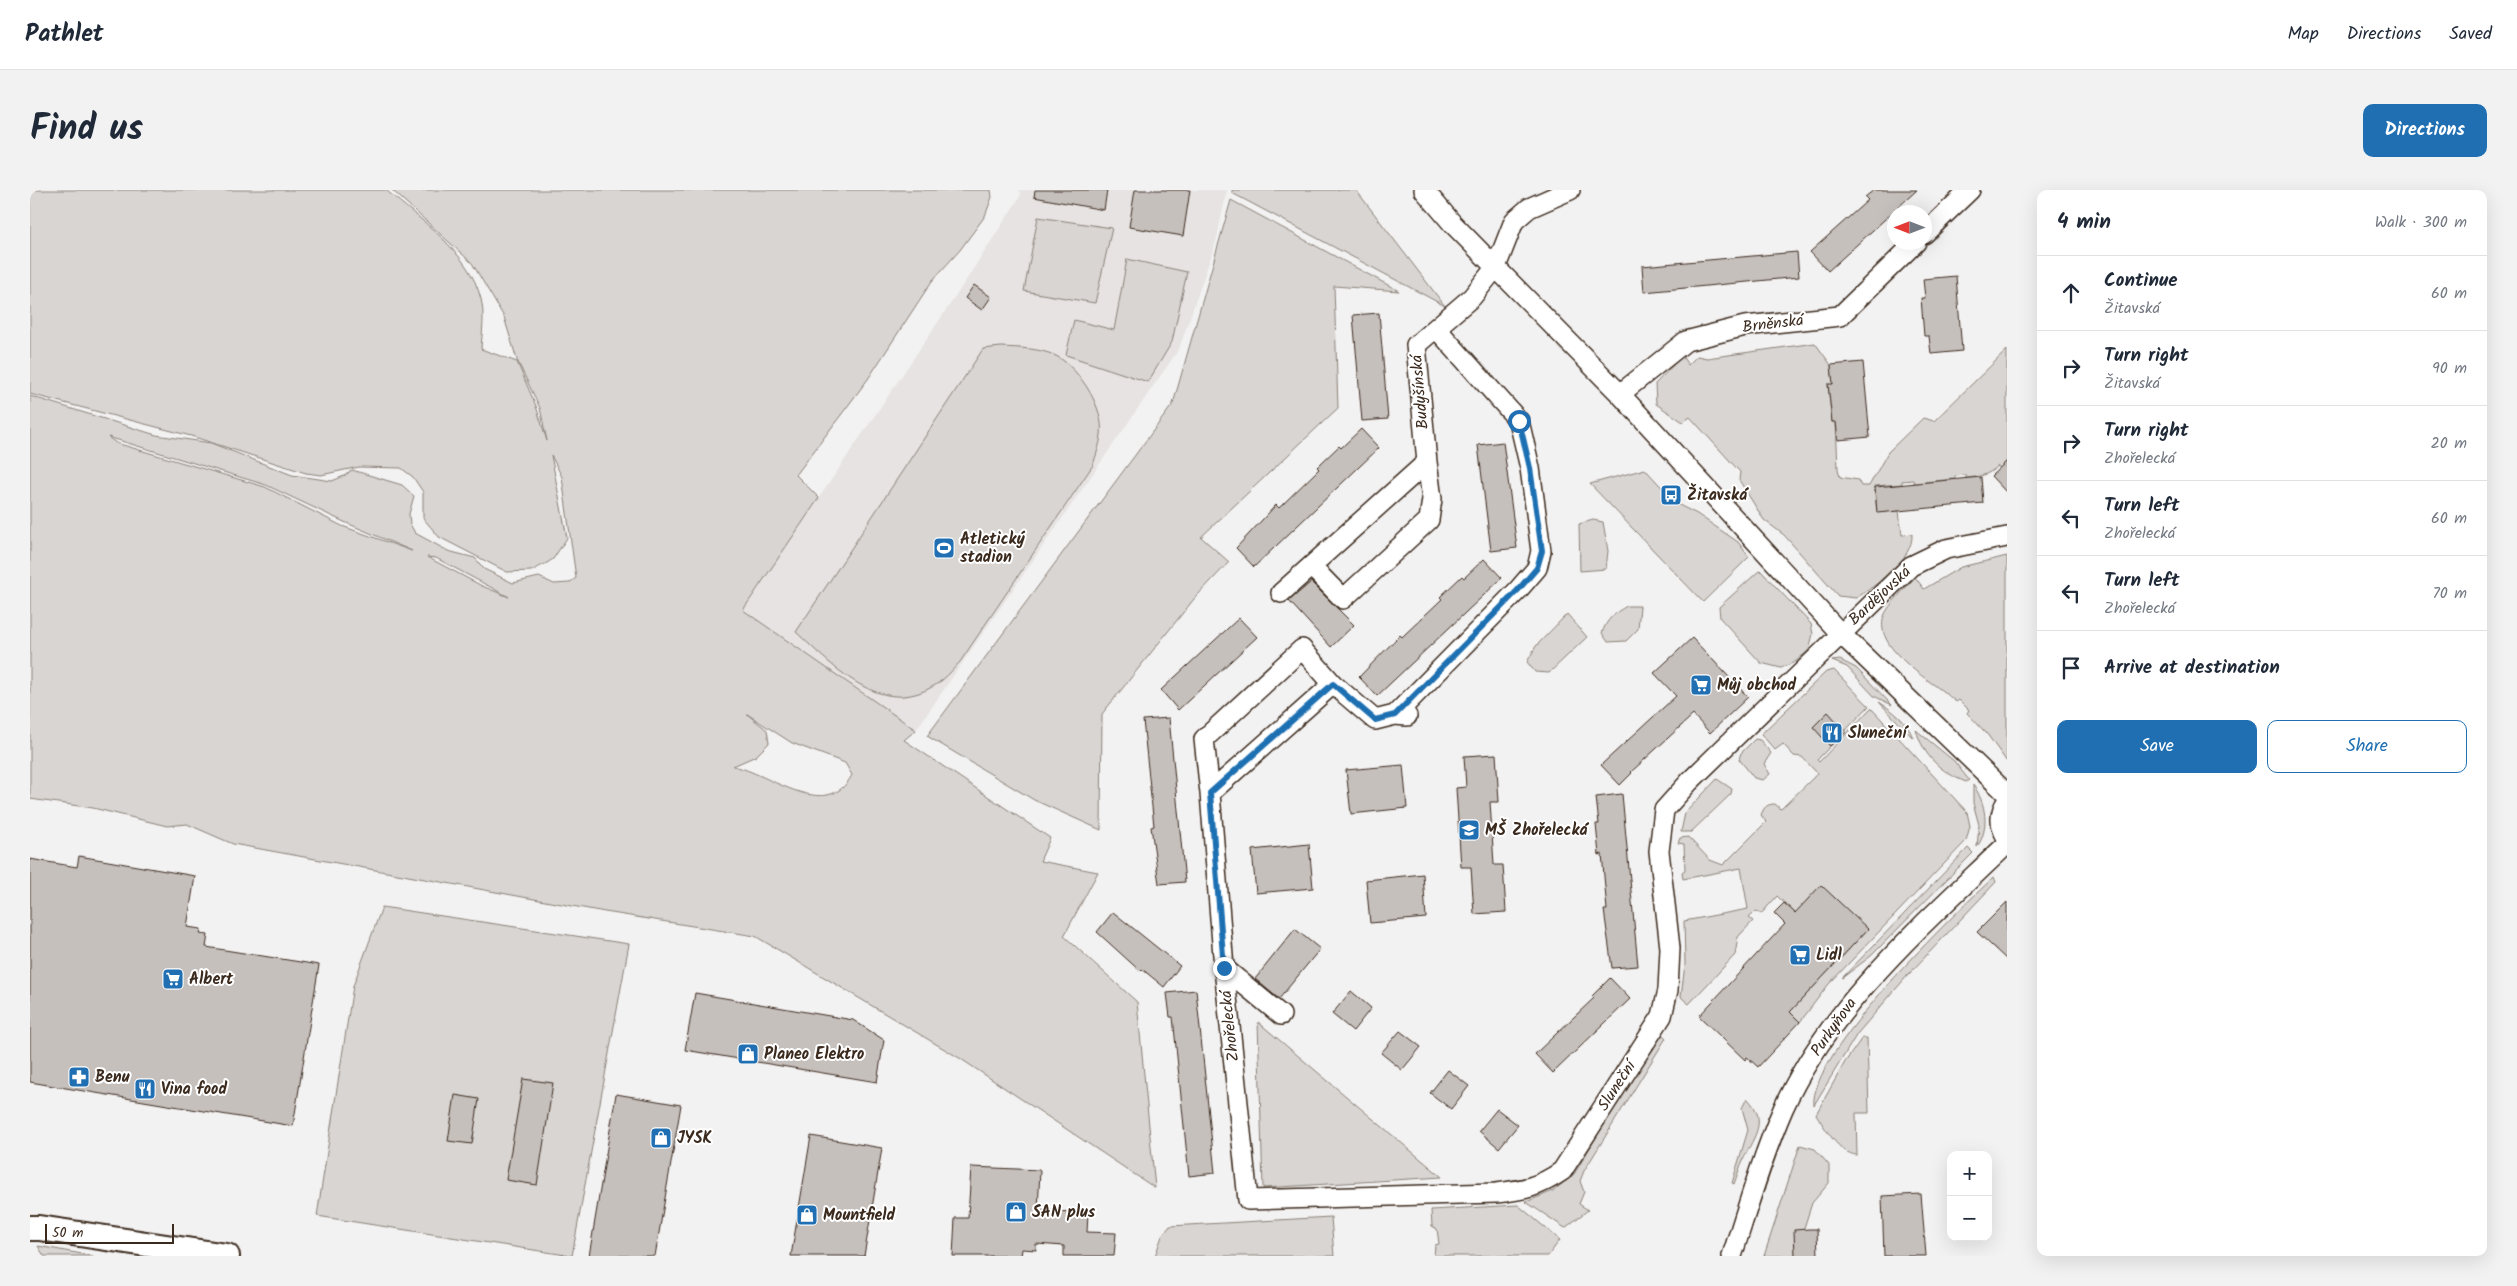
<!DOCTYPE html>
<html lang="en">
<head>
<meta charset="utf-8">
<style>
	body { margin:0; font-family:Kalam,sans-serif; background:#f2f2f3; color:#1f2937 }
	.controls { position:absolute; right:15px; bottom:15px; display:grid; overflow:hidden; border-radius:10px; box-shadow:0 5px 20px #0002 }
	.controls button { width:45px; height:45px; display:grid; place-items:center; padding:0; border:0; border-bottom:1px solid #e0e1e3; background:#fff; color:#1f2937; font:25px sans-serif }
	.compass { position:absolute; left:1857px; top:15px; width:45px; height:45px; border-radius:50%; background:#fff; box-shadow:0 5px 20px #0002; rotate:270deg }
	.scale { position:absolute; left:15px; bottom:12px; width:129px; box-sizing:border-box; padding-left:5px; border:2px solid #3b2a1e; border-top:0; font-size:14px; line-height:18px; white-space:nowrap; color:#3b2a1e; -webkit-text-stroke:4px #fff; paint-order:stroke }
	.stop { position:absolute; width:15px; height:15px; margin:-11px; border:4px solid #1f6fb2; border-radius:50%; background:#fff }
	.stop.end { background:#1f6fb2; border-color:#fff; box-shadow:0 1px 5px #0008 }
	.list { margin:0; padding:0; list-style:none }
	h2 { display:flex; justify-content:space-between; align-items:center; height:65px; margin:0; padding:0 20px; font-size:21px }
	h2 small { font-size:16px; font-weight:400; color:#747a83 }
	.list li { display:grid; grid-template-columns:32px 1fr auto; gap:15px; align-items:center; box-sizing:border-box; height:75px; padding:0 20px; border-top:1px solid #e0e1e3 }
	.list b { display:block; font-size:19px; white-space:nowrap }
	.list p { margin:0; font-size:16px; white-space:nowrap; color:#747a83 }
	.list em { font-size:16px; font-style:normal; color:#747a83 }
	.actions { display:flex; gap:10px; padding:15px 20px }
	.actions a { flex:1; padding:11px 0; border:1px solid #1f6fb2; border-radius:10px; text-align:center; font-size:18px; color:#1f6fb2 }
	.actions .main { background:#1f6fb2; color:#fff }
	.icon { flex:none; width:28px; height:28px; fill:none; stroke:currentColor; stroke-width:2; stroke-linecap:round; stroke-linejoin:round }
	.map { position:relative; flex:none; width:1977px; height:1066px; overflow:hidden; border-radius:10px }
	header { display:flex; align-items:center; gap:30px; box-sizing:border-box; height:70px; padding:0 25px; background:#fff; border-bottom:1px solid #e0e1e3 }
	header strong { font-size:24px }
	nav { display:flex; gap:28px; margin-inline-start:auto; font-size:18px }
	.intro { display:flex; align-items:center; justify-content:space-between; box-sizing:border-box; height:120px; padding:0 30px }
	h1 { margin:0; font-size:35px }
	.button { padding:12px 22px; border-radius:10px; background:#1f6fb2; color:#fff; font-size:18px; font-weight:700 }
	main { display:flex; gap:30px; padding:0 30px }
	aside { flex:1; background:#fff; border-radius:10px; box-shadow:0 5px 20px #0002 }
	.map>svg:first-child { display:block }
	.built { fill:#e6e3e2 }
	.green { fill:#d8d5d2; stroke:#8a8078; fill-rule:evenodd }
	.building { fill:#c6c0bd; stroke:#3b2a1e }
	.lines { fill:none; stroke-linecap:round; stroke-linejoin:round }
	.minor-casing { stroke:#3b2a1e; stroke-width:22 }
	.major-casing { stroke:#3b2a1e; stroke-width:28 }
	.minor { stroke:#fff; stroke-width:19 }
	.major { stroke:#fff; stroke-width:24 }
	.route { stroke:#1f6fb2; stroke-width:6 }
	.labels { text-anchor:middle; dominant-baseline:central; stroke-width:4; stroke-linejoin:round; paint-order:stroke }
	.street-label { font-size:16px; fill:#3b2a1e; stroke:#fff }
	.poi-label { font-size:16px; font-weight:bold; fill:#3b2a1e; stroke:#fff; text-anchor:start }
</style>
</head>
<body>
<header>
<strong>Pathlet</strong>
<nav><a>Map</a><a>Directions</a><a>Saved</a></nav>
</header>
<div class="intro"><h1>Find us</h1><a class="button">Directions</a></div>
<main>
<div class="map">
<svg width="1977" height="1066" viewBox="0 0 1977 1066">
	<rect width="100%" height="100%" fill="#f3f2f2"/>
	<filter id="ink" filterUnits="userSpaceOnUse"><feTurbulence type="fractalNoise" baseFrequency=".02" numOctaves="2"/><feDisplacementMap in="SourceGraphic" scale="10" xChannelSelector="R" yChannelSelector="G"/><feConvolveMatrix kernelMatrix="1 2 1 2 8 2 1 2 1" color-interpolation-filters="sRGB"/></filter>
	<g filter="url(#ink)">
		<path class="built" d="M989,0H1197L1186,52L1149,159L886,540L713,420L927,104L991,5Z"/>
		<path class="green" d="M0,0H356C391,31 439,61 451,109C455,124 452,143 451,159L487,172L506,216L517,251L510,218L487,170L474,127L442,73L362,0H961L962,7L955,26L930,60L902,91L838,189L766,285L789,308L713,420L886,540L874,550L1020,648L1010,671L1068,682L1034,746L1107,812L1125,998L931,869L725,746L575,722L203,654L157,634L137,636L63,618L0,609V206L126,245L181,253L262,285L302,291L314,286L322,280L372,295L384,306L379,324L380,334L385,343L418,361L445,368L454,379L483,393L509,387L524,394L539,393L546,388L532,287L521,265L537,348L523,369L517,373L501,381L477,382L409,347L393,328V302L383,287L371,278L329,277L291,285L276,283L161,246L0,204ZM78,247L236,295L312,331L382,361L312,336L235,297L86,253ZM397,367L406,368L479,407L452,396ZM717,524L762,553L815,573L822,585C797,633 739,583 703,576L726,566L739,553L737,540Z
			M1202,0H1326L1415,116L1202,3Z
			M1201,10L1369,101L1304,96L1308,218L1171,347L1199,372L1164,409L1072,524L1071,640L1004,610L897,546L1143,214Z
			M1008,27L1082,38L1065,113L994,101Z
			M1097,69L1157,82L1142,152L1118,192L1036,165L1044,130L1084,140Z
			M1785,153L1801,175L1803,194L1798,195L1802,232H1806L1808,279L1810,287L1828,290L1831,296H1839L1858,262L1893,228L1904,231L1977,160V271L1970,278L1968,276C1958,285 1950,287 1936,288V285L1925,286V289L1884,293L1883,290L1872,291V294L1844,296L1847,322L1869,321L1872,345L1882,344C1884,369 1845,396 1826,408L1808,406L1754,345L1734,330L1709,290L1710,282L1660,227L1653,232L1626,214L1625,194L1652,166L1658,175L1667,166L1677,168Z
			M971,157C989,158 1012,158 1028,167C1050,180 1075,219 1071,245C1070,255 1066,265 1063,275L930,472C924,478 918,486 911,491C855,533 805,478 766,442L953,159Z
			M1615,279L1647,314L1667,324L1708,352L1719,367L1673,412L1560,294Z
			M1563,330L1573,332L1578,361L1576,379L1550,381L1549,334Z
			M1977,366V572L1957,544L1937,523L1939,520L1929,510L1926,512C1906,493 1842,460 1854,426C1858,415 1877,397 1885,387L1894,399L1931,377Z
			M1730,380L1781,434L1783,444L1779,460L1765,472L1751,478L1731,473L1690,428L1689,417Z
			M1597,416H1610L1608,439L1596,451L1578,452L1572,443C1577,429 1584,423 1597,416Z
			M1537,424L1557,447L1519,483L1505,482L1497,472L1506,456Z
			M1810,470L1826,478L1862,515L1844,506L1817,477L1802,471Z
			M1804,480L1839,516L1787,570L1789,572L1841,518L1937,622L1940,636L1936,651L1798,795L1770,832L1760,822L1838,739L1765,723L1747,706L1731,724L1726,721L1719,728L1723,731L1708,747L1705,765L1659,814L1651,807L1655,774L1654,731L1718,719L1711,678L1653,689L1652,682L1655,680L1654,654L1648,653L1650,648L1658,647L1680,670L1693,675L1736,632L1731,625C1734,617 1737,614 1745,614L1751,619L1784,587L1787,583L1772,567L1764,566L1753,554L1745,560L1731,544L1796,482Z
			M1849,512C1862,520 1878,532 1883,548Z
			M1886,540L1924,571L1939,590L1936,592C1910,582 1894,566 1886,540Z
			M1725,549L1730,550L1741,563L1734,574L1740,584L1733,590L1724,588L1709,569L1711,563Z
			M1687,589L1702,599L1701,604L1661,642H1651L1655,623Z
			M1943,595C1956,612 1960,639 1947,657L1949,635L1943,613Z
			M1938,658L1943,663L1841,766L1812,788Z
			M1964,687L1966,692L1878,785L1827,844L1784,915C1778,865 1925,723 1964,687Z
			M352,717L599,754L542,1066L287,1026L323,796Z
			M1228,832L1412,987L1233,998Z
			M1632,844L1636,848L1554,981L1550,991L1554,1002L1549,1014L1558,1020L1535,1038L1496,1012L1523,1001L1544,984L1627,847Z
			M1832,848H1837L1839,923H1826L1827,965C1809,964 1795,938 1786,924L1815,872Z
			M1717,908C1739,931 1724,946 1714,968C1710,976 1707,986 1704,994L1702,993L1718,940L1712,918Z
			M1770,955L1785,959L1799,975V993L1782,1013L1765,1066H1734Z
			M1488,1015L1530,1050L1518,1066H1404L1405,1055L1409,1054L1407,1039L1402,1036L1401,1020Z
			M1301,1027L1304,1066H1125L1132,1046L1140,1036Z
			M8,1056L63,1066H14Z"/>
		<path class="building" d="M1005,0H1077L1074,20L1004,7Z
			M1105,0H1160L1153,46L1099,37Z
			M1844,0H1887L1798,81L1780,62L1838,10L1835,7Z
			M1767,62L1769,87L1614,102L1612,76Z
			M1926,86L1932,161L1901,164L1899,146H1894L1891,108H1895L1893,89Z
			M944,95L961,107L952,120L935,108Z
			M1349,123L1358,229L1332,231L1323,125Z
			M1833,172L1840,247L1808,250L1806,232H1802L1798,194H1803L1801,175Z
			M1331,239L1349,258L1224,377L1206,358L1246,315L1249,318L1289,279L1287,277L1309,256L1311,258Z
			M1473,252L1487,358L1461,361L1448,255Z
			M1977,271V303L1961,286Z
			M1951,287L1953,313L1847,323L1845,297Z
			M1454,369L1472,388L1347,506L1329,487L1370,445L1372,447L1412,409L1410,407L1432,386L1434,388Z
			M1281,392L1324,435L1301,457L1259,411Z
			M1209,428L1227,447L1148,520L1131,500Z
			M1662,448L1718,507L1680,543L1663,525L1601,582L1602,583L1590,595L1571,575L1646,506L1624,483Z
			M1798,522L1816,542L1800,556L1783,537Z
			M1139,528L1155,692L1129,694L1121,637L1124,636L1113,530Z
			M1466,564L1469,612H1460L1464,675H1473L1476,722L1444,724L1441,677H1431L1426,598L1436,597L1434,566Z
			M1373,575L1377,618L1321,624L1316,580Z
			M1592,604L1608,776L1582,778L1574,720H1577L1572,664L1569,665L1566,634H1569L1566,607Z
			M1279,654L1283,698L1226,703L1222,660Z
			M49,666L165,686L157,737L171,739L170,744L178,745L176,757L289,775L263,936L0,892V669L47,677Z
			M1393,684L1396,728L1340,733L1336,690Z
			M1791,695L1838,739L1760,822L1770,832L1728,877L1717,867L1715,870L1669,826L1755,734L1744,723L1754,713L1765,723Z
			M1977,712V770L1947,742Z
			M1083,722L1150,776L1134,797L1112,779L1110,781L1067,742Z
			M1265,739L1290,759L1249,809L1225,789Z
			M1580,788L1600,809L1523,883L1505,864L1564,808L1562,806Z
			M1166,800L1185,983L1159,986L1143,827H1140L1137,803Z
			M1321,801L1341,818L1323,841L1302,824Z
			M665,803L823,830L854,850L847,892L655,860Z
			M1370,841L1391,857L1372,880L1351,863Z
			M1418,880L1439,896L1421,919L1400,903Z
			M493,889L523,893L507,995L476,990Z
			M586,904L651,915L625,1066H559Z
			M425,905L449,909L442,954L418,951Z
			M1467,919L1488,935L1469,958L1449,941Z
			M781,946L852,958L834,1066H761Z
			M941,977L1010,980L1008,1020L1058,1023L1057,1042L1086,1043L1084,1066H1034V1056L1006,1054V1060L992,1059L991,1066H923L925,1028H938Z
			M1891,1004L1896,1066H1854L1852,1006Z
			M1779,1039H1787L1788,1066H1765L1764,1040Z"/>
		<g class="lines">
			<g class="minor-casing">
				<path id="minor" d="M1394,0L1422,33L1590,204L1810,443L1977,604
					M1894,44L1940,0
					M1590,204L1656,151L1715,136L1810,126L1886,52
					M1282,377L1313,409L1399,330L1402,309L1397,272
					M1251,403L1397,272L1386,155L1442,107L1466,77L1484,31L1499,18L1540,0
					M1303,494L1345,530L1365,525L1377,526
					M1365,525L1488,400L1507,378L1511,361L1500,278L1489,231L1406,138
					M1180,603L1174,549L1272,459L1303,494L1180,603L1194,778L1218,1010L1466,1003C1494,1000 1509,997 1532,981L1632,826L1638,800L1640,758L1629,661L1634,620L1660,591L1881,376L1916,359L1977,347
					M1977,611C1969,623 1969,635 1977,648
					M1194,778L1251,825
					M1702,1066C1717,1019 1733,965 1753,919C1800,814 1896,732 1977,654"/>
			</g>
			<g class="major-casing">
				<path id="major" d="M0,1038H9L197,1066"/>
			</g>
			<use href="#minor" class="minor"/>
			<use href="#major" class="major"/>
		</g>
	</g>
	<g class="lines" filter="url(#ink)">
		<path class="route" d="M1194,778L1180,603L1303,494L1345,530L1365,525L1488,400L1507,378L1512,361L1500,278L1489,231"/>
	</g>
	<defs>
		<g id="bus-square" transform="scale(1.125)"><rect x="-9" y="-9" width="18" height="18" rx="4" fill="#1f6fb2" stroke="#fff"/><path d="M-5-6H5V4H4V6H2V4H-2V6H-4V4H-5ZM-3.5-4V0h7V-4ZM-3.5 1.2v1.5H-2V1.2ZM2 1.2v1.5H3.5V1.2Z" fill="#fff"/></g>
		<g id="stadium-square" transform="scale(1.125)"><rect x="-9" y="-9" width="18" height="18" rx="4" fill="#1f6fb2" stroke="#fff"/><path d="M0-5a6.5 5 0 1 0 0 10a6.5 5 0 1 0 0-10ZM-3.5-1.8h7v3.6h-7Z" fill="#fff"/></g>
		<g id="supermarket-square" transform="scale(1.125)"><rect x="-9" y="-9" width="18" height="18" rx="4" fill="#1f6fb2" stroke="#fff"/><path d="M-6-5.5h2.5l.6 2H6L4.5 2H-2.5L-4.4-4H-6ZM-1.5 3.2a1.3 1.3 0 1 0 .1 0ZM3 3.2a1.3 1.3 0 1 0 .1 0Z" fill="#fff"/></g>
		<g id="restaurant-square" transform="scale(1.125)"><rect x="-9" y="-9" width="18" height="18" rx="4" fill="#1f6fb2" stroke="#fff"/><path d="M-5-6h1v4h1v-4h1v4h1v-4h1v5L-1.5 .5V6h-2V.5L-5-1ZM5-6V6H3V1.5H1.5Q1.5-4 5-6Z" fill="#fff"/></g>
		<g id="school-square" transform="scale(1.125)"><rect x="-9" y="-9" width="18" height="18" rx="4" fill="#1f6fb2" stroke="#fff"/><path d="M0-5L7-2L0 1L-7-2ZM-4 1L0 2.5L4 1V4Q0 6-4 4Z" fill="#fff"/></g>
		<g id="shop-square" transform="scale(1.125)"><rect x="-9" y="-9" width="18" height="18" rx="4" fill="#1f6fb2" stroke="#fff"/><path d="M-5-2.5h2.3a2.7 3.5 0 0 1 5.4 0H5L5.5 6h-11ZM-1.5-2.5h3a1.5 2.3 0 0 0-3 0Z" fill="#fff"/></g>
		<g id="pharmacy-square" transform="scale(1.125)"><rect x="-9" y="-9" width="18" height="18" rx="4" fill="#1f6fb2" stroke="#fff"/><path d="M-2-6h4v4h4v4h-4v4h-4v-4h-4v-4h4Z" fill="#fff"/></g>
	</defs>
	<g fill-rule="evenodd">
		<use href="#bus-square" x="1641" y="305"/>
		<use href="#stadium-square" x="914" y="358"/>
		<use href="#supermarket-square" x="1671" y="495"/>
		<use href="#restaurant-square" x="1802" y="543"/>
		<use href="#school-square" x="1439" y="640"/>
		<use href="#supermarket-square" x="1770" y="765"/>
		<use href="#supermarket-square" x="143" y="789"/>
		<use href="#shop-square" x="718" y="864"/>
		<use href="#pharmacy-square" x="49" y="887"/>
		<use href="#restaurant-square" x="115" y="899"/>
		<use href="#shop-square" x="631" y="948"/>
		<use href="#shop-square" x="986" y="1022"/>
		<use href="#shop-square" x="777" y="1025"/>
	</g>
	<g class="labels">
		<g class="street-label">
			<text transform="translate(1743 134) rotate(-7)">Brněnská</text>
			<text transform="translate(1390 202) rotate(-95)">Budyšínská</text>
			<text transform="translate(1850 406) rotate(-43)">Bardějovská</text>
			<text transform="translate(1200 836) rotate(-96)">Zhořelecká</text>
			<text transform="translate(1804 837) rotate(-55)">Purkyňova</text>
			<text transform="translate(1587 896) rotate(-57)">Sluneční</text>
		</g>
		<g class="poi-label">
			<text x="1657" y="305">Žitavská</text>
			<text x="930" y="349">Atletický<tspan x="930" dy="18">stadion</tspan></text>
			<text x="1687" y="495">Můj obchod</text>
			<text x="1818" y="543">Sluneční</text>
			<text x="1455" y="640">MŠ Zhořelecká</text>
			<text x="1786" y="765">Lidl</text>
			<text x="159" y="789">Albert</text>
			<text x="734" y="864">Planeo Elektro</text>
			<text x="65" y="887">Benu</text>
			<text x="131" y="899">Vina food</text>
			<text x="647" y="948">JYSK</text>
			<text x="1002" y="1022">SAN plus</text>
			<text x="793" y="1025">Mountfield</text>
		</g>
	</g>
</svg>
<div class="controls">
<button>+</button>
<button>−</button>
</div>
<svg class="compass" viewBox="-18 -18 36 36"><path d="M0-13l5 13h-10z" fill="#e53935"/><path d="M0 13l5-13h-10z" fill="#747a83"/></svg>
<div class="scale">50 m</div>
<div class="stop" style="left:1489px;top:231px"></div>
<div class="stop end" style="left:1194px;top:778px"></div>
</div>
<aside>
<h2>4 min<small>Walk · 300 m</small></h2>
<ul class="list">
<li><svg class="icon" aria-label="ahead" viewBox="0 0 24 24"><path d="M12 20V5M6 11l6-6 6 6"/></svg><div><b>Continue</b><p>Žitavská</p></div><em>60 m</em></li>
<li><svg class="icon" aria-label="right" viewBox="0 0 24 24"><path d="M7 20v-9h11M14 6l5 5-5 5"/></svg><div><b>Turn right</b><p>Žitavská</p></div><em>90 m</em></li>
<li><svg class="icon" aria-label="right" viewBox="0 0 24 24"><path d="M7 20v-9h11M14 6l5 5-5 5"/></svg><div><b>Turn right</b><p>Zhořelecká</p></div><em>20 m</em></li>
<li><svg class="icon" aria-label="left" viewBox="0 0 24 24"><path d="M17 20v-9H6M10 6l-5 5 5 5"/></svg><div><b>Turn left</b><p>Zhořelecká</p></div><em>60 m</em></li>
<li><svg class="icon" aria-label="left" viewBox="0 0 24 24"><path d="M17 20v-9H6M10 6l-5 5 5 5"/></svg><div><b>Turn left</b><p>Zhořelecká</p></div><em>70 m</em></li>
<li><svg class="icon" aria-label="arrive" viewBox="0 0 24 24"><path d="M6 21V4h12l-3 4 3 4H6"/></svg><div><b>Arrive at destination</b></div></li>
</ul>
<div class="actions"><a class="main">Save</a><a>Share</a></div>
</aside>
</main>
</body>
</html>
